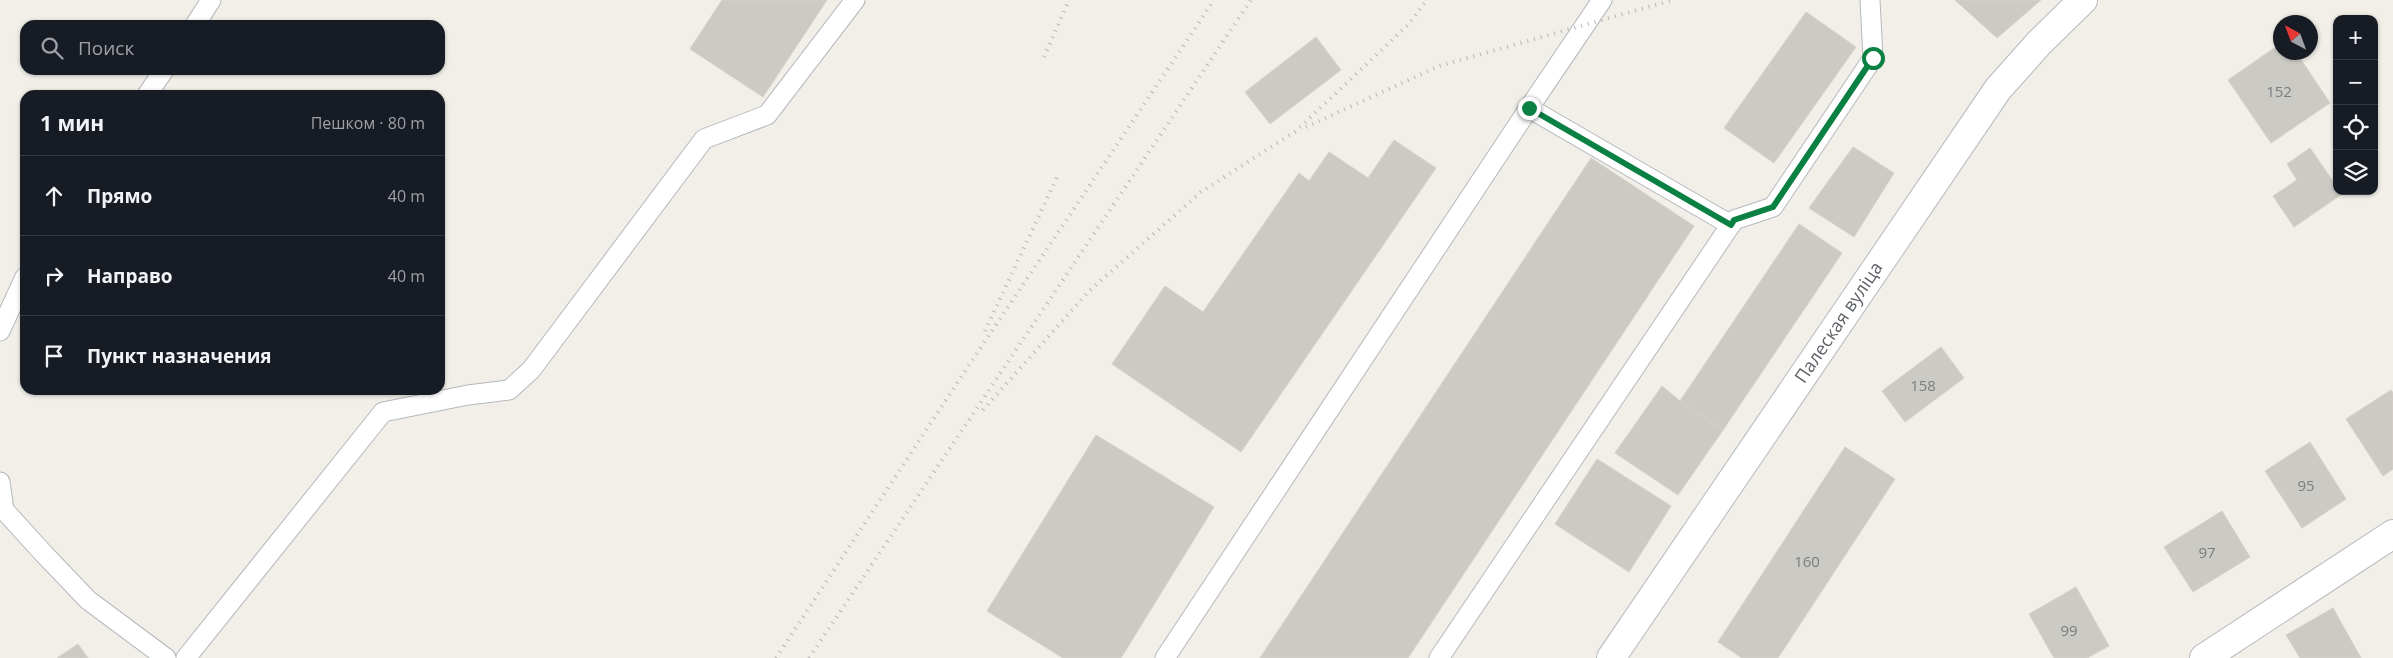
<!DOCTYPE html>
<html lang="ru">
<head>
<meta charset="utf-8">
<style>
	body { margin:0; font-family:"Open Sans",sans-serif; background:#242831; color:#f1f3f6 }
	.controls { position:absolute; right:15px; top:15px; display:grid; overflow:hidden; border-radius:10px; box-shadow:0 1px 4px #0004 }
	.controls button { width:45px; height:45px; display:grid; place-items:center; padding:0; border:0; border-bottom:1px solid #363941; background:#171b24; color:#f1f3f6; font:25px sans-serif }
	.compass { position:absolute; left:2273px; top:15px; width:45px; height:45px; border-radius:50%; background:#171b24; box-shadow:0 1px 4px #0004; rotate:319deg }
	.stop { position:absolute; width:15px; height:15px; margin:-11px; border:4px solid #0b8043; border-radius:50%; background:#fff }
	.stop.end { background:#0b8043; border-color:#fff; box-shadow:0 1px 5px #0008 }
	.list { margin:0; padding:0; list-style:none }
	h2 { display:flex; justify-content:space-between; align-items:center; height:65px; margin:0; padding:0 20px; font-size:21px }
	h2 small { font-size:16px; font-weight:400; color:#9ea1a6 }
	.list li { display:grid; grid-template-columns:32px 1fr auto; gap:15px; align-items:center; box-sizing:border-box; height:80px; padding:0 20px; border-top:1px solid #363941 }
	.list b { display:block; font-size:19px; white-space:nowrap }
	.list em { font-size:16px; font-style:normal; color:#9ea1a6 }
	.icon { flex:none; width:28px; height:28px; fill:none; stroke:currentColor; stroke-width:2; stroke-linecap:round; stroke-linejoin:round }
	.map { position:relative; flex:none; width:2393px; height:658px; overflow:hidden }
	.search { position:absolute; background:#171b24; box-shadow:0 1px 4px #0004; left:20px; top:20px; width:425px; height:55px; display:flex; align-items:center; gap:12px; box-sizing:border-box; padding:0 18px; border-radius:15px; color:#9ea1a6; font-size:19px }
	.panel { position:absolute; background:#171b24; box-shadow:0 1px 4px #0004; left:20px; top:90px; width:425px; height:305px; border-radius:15px }
	.map>svg:first-child { display:block }
	.building { fill:#cccac5; stroke:#d6d1c6 }
	.lines { fill:none; stroke-linecap:round; stroke-linejoin:round }
	.service-casing { stroke:#b5b8bc; stroke-width:21 }
	.tertiary-casing { stroke:#b5b8bc; stroke-width:30 }
	.secondary-casing { stroke:#b6babf; stroke-width:30 }
	.service { stroke:#fff; stroke-width:19 }
	.tertiary { stroke:#fff; stroke-width:28 }
	.secondary { stroke:#fff; stroke-width:28 }
	.rail { stroke:#b6b7b8; stroke-width:4; stroke-dasharray:1 6; stroke-linecap:butt }
	.route { stroke:#0b8043; stroke-width:6 }
	.labels { text-anchor:middle; dominant-baseline:central; stroke-width:5; stroke-linejoin:round; paint-order:stroke }
	.number-label { font-size:15px; fill:#7a7d7f }
	.street-label { font-size:18px; fill:#5f6368; stroke:#fff }
</style>
</head>
<body>
<div class="map">
<svg width="2393" height="658" viewBox="0 0 2393 658">
	<rect width="100%" height="100%" fill="#f1efe8"/>
	<path class="building" d="M722,0H827L763,97L690,49Z
		M1955,0H2041L1997,38Z
		M1806,12L1856,47L1774,163L1724,128Z
		M1316,37L1341,70L1270,124L1245,92Z
		M2280,44V52H2296L2330,103L2271,143L2228,80Z
		M1394,140L1436,168L1241,452L1112,364L1165,286L1203,312L1299,173L1309,181L1329,152L1368,178Z
		M1853,147L1894,173L1854,237L1809,208Z
		M2310,148L2337,187V191L2342,194L2294,227L2273,196L2297,180L2287,164Z
		M1591,158L1694,226L1408,658H1260Z
		M1799,224L1842,253L1723,430L1680,401Z
		M1941,347L1964,378L1905,422L1882,391Z
		M1662,386L1680,401L1723,430L1678,495L1615,453Z
		M2391,390L2393,393V469L2383,476L2346,419Z
		M1096,435L1214,507L1121,658H1063L987,611Z
		M2310,442L2346,499L2302,528L2265,471Z
		M1845,447L1895,479L1778,658H1742L1718,642Z
		M1597,459L1671,506L1629,572L1555,524Z
		M2222,511L2250,557L2193,592L2164,547Z
		M2076,587L2109,646L2087,658H2054L2029,614Z
		M2333,608L2361,658H2300L2286,635Z
		M78,644L88,658H57Z"/>
	<g class="lines">
		<g class="service-casing">
			<path id="service" d="M195,25L211,0
				M147,95L164,70
				M1529,108L1602,0
				M0,331L25,277
				M0,482L4,510L44,554L88,600L166,658
				M186,658L383,412L468,395L509,390L531,370L704,139L767,115L855,0
				M1165,658L1529,108L1731,225
				M1439,658L1734,220L1773,207L1873,58L1870,0"/>
		</g>
		<g class="tertiary-casing">
			<path id="tertiary" d="M2204,658L2393,534"/>
		</g>
		<g class="secondary-casing">
			<path id="secondary" d="M1611,658L1998,89L2039,43L2083,0"/>
		</g>
		<use href="#service" class="service"/>
		<use href="#tertiary" class="tertiary"/>
		<use href="#secondary" class="secondary"/>
		<path class="rail" d="M1044,57L1069,0
			M1306,127L1439,66L1673,0
			M985,331L1059,173
			M983,410L1089,291L1201,192L1296,131L1408,25L1427,0
			M776,658L971,362L1214,0
			M809,658L1251,0"/>
	</g>
	<g class="lines">
		<path class="route" d="M1529,108L1731,225L1734,220L1773,207L1873,58"/>
	</g>
	<g class="labels">
		<g class="number-label">
			<text x="2279" y="91">152</text>
			<text x="1923" y="385">158</text>
			<text x="2306" y="485">95</text>
			<text x="2207" y="552">97</text>
			<text x="1807" y="561">160</text>
			<text x="2069" y="630">99</text>
		</g>
		<g class="street-label">
			<text transform="translate(1838 322) rotate(-56)">Палеская вуліца</text>
		</g>
	</g>
</svg>
<div class="controls">
<button>+</button>
<button>−</button>
<button><svg class="icon" aria-label="locate" viewBox="0 0 24 24"><circle cx="12" cy="12" r="6"/><path d="M12 2v4M12 18v4M2 12h4M18 12h4"/></svg></button>
<button><svg class="icon" aria-label="layers" viewBox="0 0 24 24"><path d="M12 4l9 5-9 5-9-5zM3 14l9 5 9-5"/></svg></button>
</div>
<svg class="compass" viewBox="-18 -18 36 36"><path d="M0-13l5 13h-10z" fill="#e53935"/><path d="M0 13l5-13h-10z" fill="#9ea1a6"/></svg>
<div class="stop" style="left:1873px;top:58px"></div>
<div class="stop end" style="left:1529px;top:108px"></div>
<div class="search"><svg class="icon" aria-label="search" viewBox="0 0 24 24"><circle cx="10" cy="10" r="6"/><path d="M15 15l6 6"/></svg>Поиск</div>
<section class="panel">
<h2>1 мин<small>Пешком · 80 m</small></h2>
<ul class="list">
<li><svg class="icon" aria-label="ahead" viewBox="0 0 24 24"><path d="M12 20V5M6 11l6-6 6 6"/></svg><div><b>Прямо</b></div><em>40 m</em></li>
<li><svg class="icon" aria-label="right" viewBox="0 0 24 24"><path d="M7 20v-9h11M14 6l5 5-5 5"/></svg><div><b>Направо</b></div><em>40 m</em></li>
<li><svg class="icon" aria-label="arrive" viewBox="0 0 24 24"><path d="M6 21V4h12l-3 4 3 4H6"/></svg><div><b>Пункт назначения</b></div></li>
</ul>
</section>
</div>
</body>
</html>
